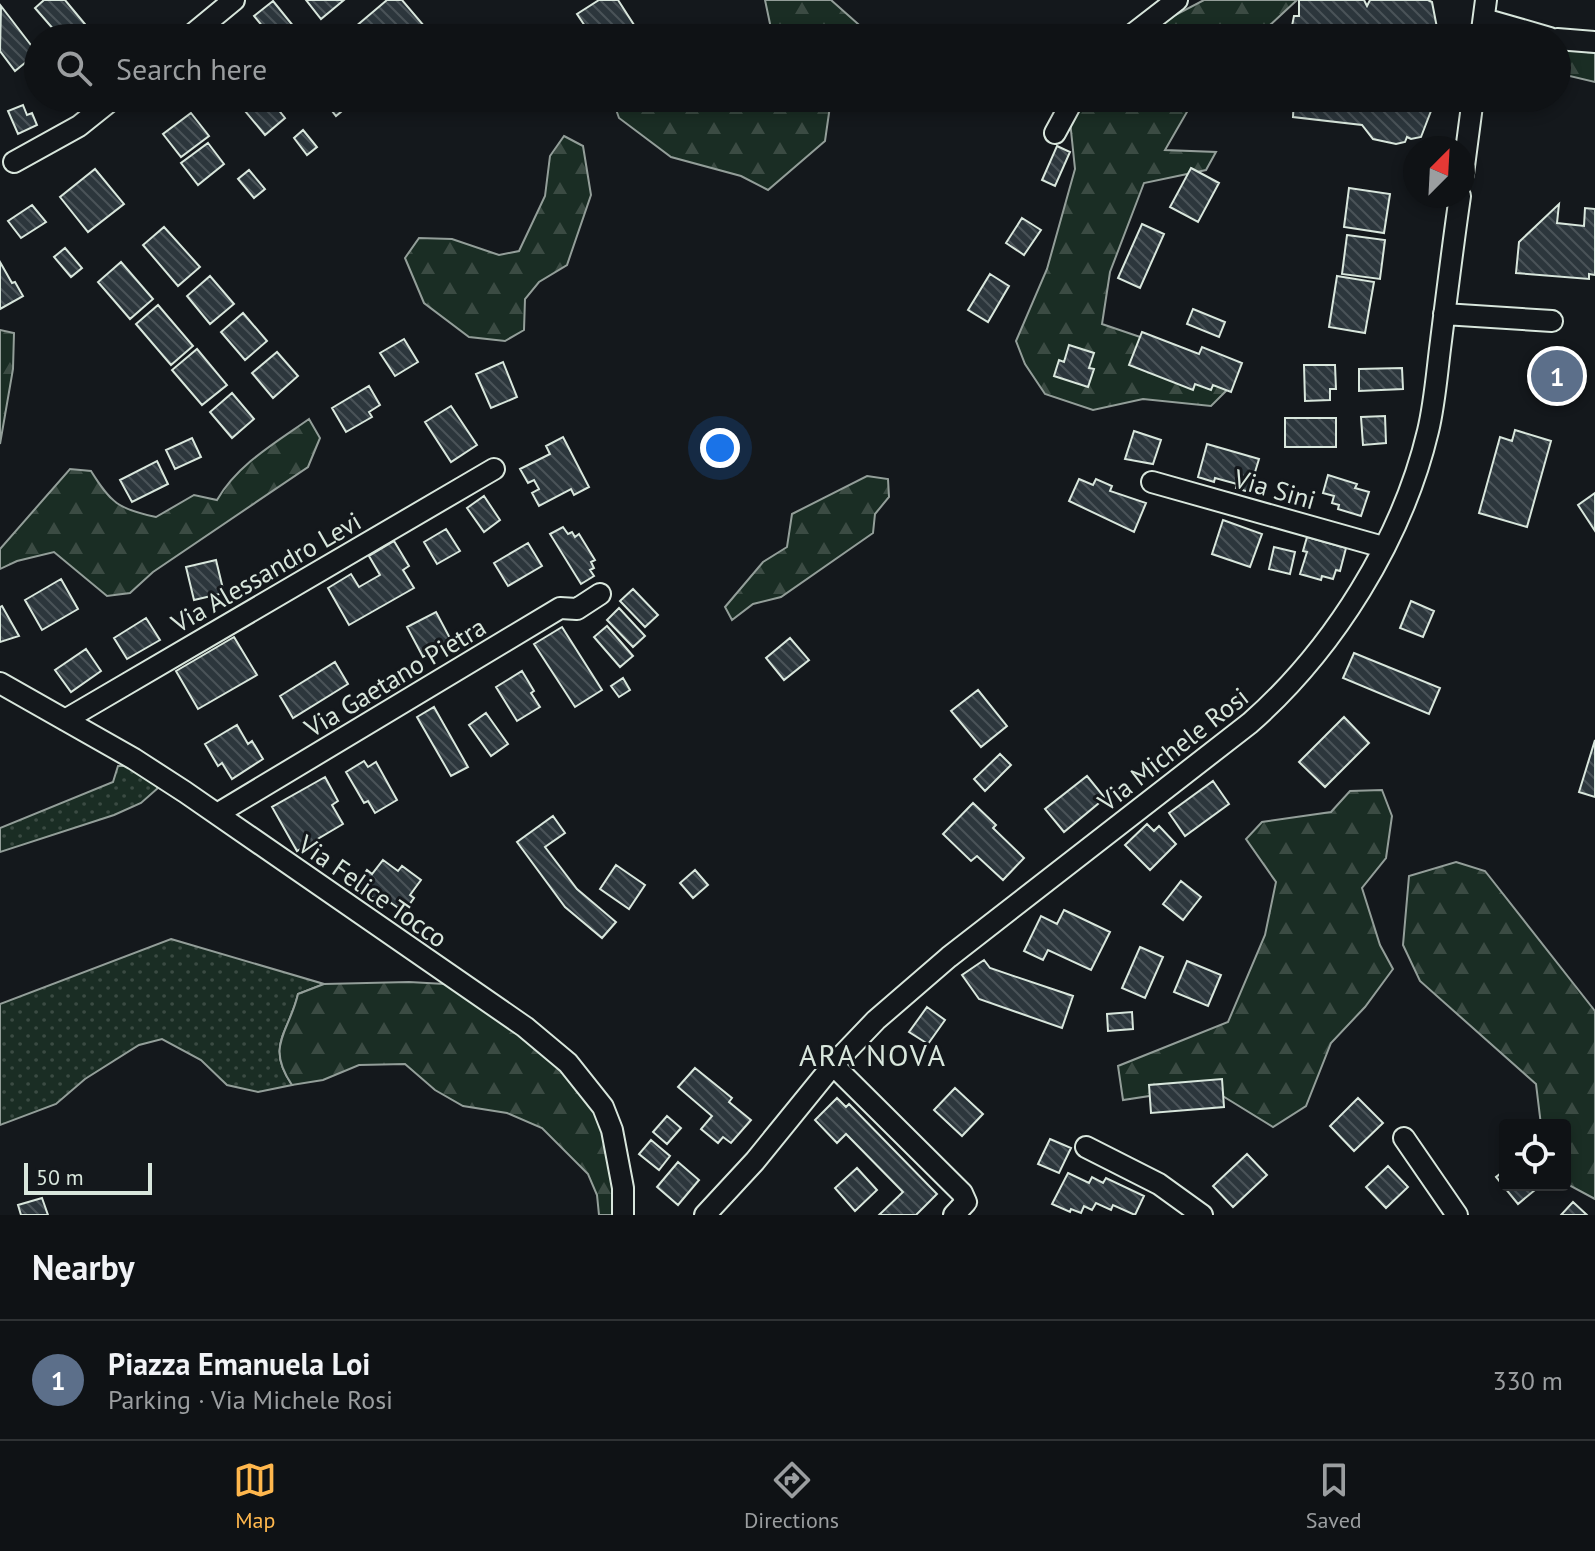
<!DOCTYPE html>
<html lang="en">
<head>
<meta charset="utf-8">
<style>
	body { margin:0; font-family:"PT Sans",sans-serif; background:#1d2022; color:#f1f3f6 }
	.controls { position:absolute; right:24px; bottom:24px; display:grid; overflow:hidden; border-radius:8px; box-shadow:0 4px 12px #0003 }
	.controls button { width:72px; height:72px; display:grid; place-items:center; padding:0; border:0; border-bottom:2px solid #2f3234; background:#0f1215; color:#f1f3f6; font:40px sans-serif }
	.compass { position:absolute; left:1403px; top:136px; width:72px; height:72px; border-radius:50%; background:#0f1215; box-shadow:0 4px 12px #0003; rotate:24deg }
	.scale { position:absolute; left:24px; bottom:20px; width:128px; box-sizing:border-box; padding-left:8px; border:4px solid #d8e6dc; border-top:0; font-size:22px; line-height:28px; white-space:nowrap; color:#d8e6dc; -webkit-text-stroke:6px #14181c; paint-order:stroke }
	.you { position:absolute; left:720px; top:448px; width:28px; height:28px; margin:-20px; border:6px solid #fff; border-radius:50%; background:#1a73e8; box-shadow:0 0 0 12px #1a73e833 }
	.badge { display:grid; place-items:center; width:52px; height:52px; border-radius:50%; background:#ffb74d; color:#fff; font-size:26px; font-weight:700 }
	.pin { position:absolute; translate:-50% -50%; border:4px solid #fff; box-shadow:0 2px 8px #0006 }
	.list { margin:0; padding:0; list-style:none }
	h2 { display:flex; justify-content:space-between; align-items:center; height:104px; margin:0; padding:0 32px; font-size:34px }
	h2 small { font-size:26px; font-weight:400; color:#9b9ea0 }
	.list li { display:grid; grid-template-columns:52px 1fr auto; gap:24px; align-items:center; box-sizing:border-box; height:120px; padding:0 32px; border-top:2px solid #2f3234 }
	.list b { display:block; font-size:30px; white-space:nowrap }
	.list p { margin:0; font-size:26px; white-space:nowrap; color:#9b9ea0 }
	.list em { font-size:26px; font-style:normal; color:#9b9ea0 }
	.icon { flex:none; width:44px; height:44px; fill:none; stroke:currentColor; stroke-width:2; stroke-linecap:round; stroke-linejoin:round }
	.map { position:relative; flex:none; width:1595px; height:1215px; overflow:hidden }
	.search { position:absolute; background:#0f1215; box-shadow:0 4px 12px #0003; left:24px; right:24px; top:24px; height:88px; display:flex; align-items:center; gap:20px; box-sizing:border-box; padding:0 28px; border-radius:44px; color:#9b9ea0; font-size:30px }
	.sheet { height:224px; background:#0f1215 }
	nav { display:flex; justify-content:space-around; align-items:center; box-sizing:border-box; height:112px; border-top:2px solid #2f3234; background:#0f1215; font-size:22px; color:#9b9ea0 }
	nav a { display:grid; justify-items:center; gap:4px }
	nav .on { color:#ffb74d }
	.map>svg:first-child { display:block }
	.grass { fill:url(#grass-dots); stroke:#939e99; stroke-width:2 }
	.forest { fill:url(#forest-firs); stroke:#939e99; stroke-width:2 }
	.building { fill:url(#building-back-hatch); stroke:#d8e6dc; stroke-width:2 }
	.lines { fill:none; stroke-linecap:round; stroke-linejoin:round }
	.minor-casing { stroke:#d8e6dc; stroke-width:24 }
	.minor { stroke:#14181c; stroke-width:20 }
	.labels { text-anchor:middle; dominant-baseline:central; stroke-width:6; stroke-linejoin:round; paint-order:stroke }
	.street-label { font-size:26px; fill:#d8e6dc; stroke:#14181c }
	.quarter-label { font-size:30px; letter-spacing:2px; fill:#d8e6dc; stroke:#14181c }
</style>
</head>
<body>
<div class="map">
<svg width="1595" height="1215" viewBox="0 0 1595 1215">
	<defs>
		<pattern id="grass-dots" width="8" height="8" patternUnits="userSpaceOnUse" patternTransform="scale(2)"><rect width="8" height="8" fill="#1a2d24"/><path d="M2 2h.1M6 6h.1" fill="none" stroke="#3b4b43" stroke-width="1.8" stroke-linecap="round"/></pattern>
		<pattern id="forest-firs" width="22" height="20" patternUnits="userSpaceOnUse" patternTransform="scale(2)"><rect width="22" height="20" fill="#1a2d24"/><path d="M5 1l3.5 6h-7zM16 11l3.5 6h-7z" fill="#3b4b43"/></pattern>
		<pattern id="building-back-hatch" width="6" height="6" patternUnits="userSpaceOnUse" patternTransform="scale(2)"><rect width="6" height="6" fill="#2c363c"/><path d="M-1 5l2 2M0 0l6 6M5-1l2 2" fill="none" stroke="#4a5358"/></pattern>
	</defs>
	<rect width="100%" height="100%" fill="#14181c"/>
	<path class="grass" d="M118,766H138L158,788L141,803L114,815L0,852V828L113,782Z
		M171,939L324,984L298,994C289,1033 265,1045 292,1085L258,1092L227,1085L201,1060L162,1039L139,1045L85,1079L56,1104L0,1125V1004Z"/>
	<path class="forest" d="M765,0H831L866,31L868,38H773Z
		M1204,0H1297L1256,38H1141L1158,24Z
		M1557,43L1595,47V82L1557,73Z
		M612,98H851L830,106L825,141L768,190L741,176L671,157L619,118Z
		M1081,98H1195L1165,150L1216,152L1206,170L1144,183L1110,272L1102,324L1211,361L1226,391L1211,406L1143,399L1093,410L1045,394L1025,364L1016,341L1047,269L1075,169L1070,121Z
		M564,136L583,146L591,195L567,265L539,282L525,299L524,330L505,341L469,337L424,303L405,258L419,238L452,239L499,255L519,251L545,196L550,156Z
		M0,330L14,333L13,369L0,444Z
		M309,419L320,438L308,467L153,572L130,593L107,596L54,552L17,561L0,569V549L70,469L91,471C111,503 118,509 156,517L194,495L217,500C238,464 275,443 309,419Z
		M867,476L888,479L889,497L875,514L873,533L781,597L753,604L732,620L725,607L763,562L787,547L792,514Z
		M1382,790L1392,816L1386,858L1362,888L1380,945L1393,969L1365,1007L1331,1043L1306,1106L1273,1127L1208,1087L1123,1100L1118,1066L1228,1022L1265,935L1276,882L1246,839L1262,822L1331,812L1350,791Z
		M1456,862L1485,871L1595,1011V1199L1565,1183V1125H1541L1536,1084L1420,981L1403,945L1409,876Z
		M409,982L445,984L461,989L559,1058L604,1116L617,1215H599L597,1195L588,1174L542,1128L507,1113L463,1106L435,1090L405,1064L359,1065L323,1080L292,1085C265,1045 289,1033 298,994L324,984Z"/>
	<path class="building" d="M44,0H65L94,35L91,38H61L35,8Z
		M306,0H344L321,19Z
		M387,0H402L425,27L411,38H342Z
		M599,0H618L636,28L620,38H593L577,14Z
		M1299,0H1364L1367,6L1370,0H1428L1432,2L1439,38H1269V34L1290,36L1294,16H1299Z
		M273,1L303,38H272L254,16Z
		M1,6L37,53L15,71L0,51Z
		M249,98H269L285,118L265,135L240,105Z
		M322,98H352L354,101L336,116Z
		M1294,98H1436L1421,137L1411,139L1407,137L1405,142L1396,144L1373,139L1362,125L1293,117Z
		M23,105L27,115L32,113L37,125L18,134L8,111Z
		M191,113L209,136L181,157L163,134Z
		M303,130L317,147L307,155L294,138Z
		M208,143L224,164L198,185L181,163Z
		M1057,146L1070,152L1055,186L1042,180Z
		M1191,168L1219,183L1198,222L1170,207Z
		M95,169L124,204L88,232L60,197Z
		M249,170L265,189L254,198L238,179Z
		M1349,188L1390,194L1384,233L1344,227Z
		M1559,204L1557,223L1584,226L1585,208L1595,209V275L1589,274V279L1516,273L1519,242Z
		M32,205L46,222L21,238L8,221Z
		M1022,218L1041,230L1024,255L1006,243Z
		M1142,224L1164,234L1140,288L1118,278Z
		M164,227L200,267L178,286L143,245Z
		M1347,235L1385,240L1380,279L1342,274Z
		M65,248L82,268L71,277L54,257Z
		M0,262L12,283L15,282L23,296L0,309Z
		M121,262L153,299L130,319L98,282Z
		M990,274L1009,286L988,322L968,310Z
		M210,276L234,304L210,324L187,296Z
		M1337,276L1374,282L1365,333L1329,327Z
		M158,305L193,346L171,365L136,324Z
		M1193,309L1225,322L1219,337L1187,324Z
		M243,313L267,341L245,360L221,332Z
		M1142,332L1199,354L1202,347L1242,363L1231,392L1213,385L1211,390L1195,384L1193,390L1129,365Z
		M404,339L418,362L395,376L380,353Z
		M1069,345L1094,353L1089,368L1094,369L1088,387L1054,376L1059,360L1064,362Z
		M197,349L227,385L202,405L172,370Z
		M277,352L298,376L273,398L252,373Z
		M503,362L517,397L491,408L476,374Z
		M1304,365H1335L1336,389H1330V400L1305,401Z
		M1402,368L1403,389L1359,391V369Z
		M369,386L380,405L369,412L372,417L346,432L332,408Z
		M232,393L254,419L232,438L210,412Z
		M451,406L477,445L451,462L425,422Z
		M1385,416L1386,443L1363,445L1361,417Z
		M1285,418H1336V447H1285Z
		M1515,430L1551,441L1527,527L1479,513L1500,437L1512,441Z
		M1134,431L1161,440L1153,464L1125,459Z
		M563,437L589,487L574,495L571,489L539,506L532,493L539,489L534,480L528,483L520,469L550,454L546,446Z
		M192,438L201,457L175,469L166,450Z
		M1207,444L1259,459L1249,492L1236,488L1237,484L1215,478L1214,482L1198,477Z
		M157,461L168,484L132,502L120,480Z
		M1328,475L1357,484L1355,488L1369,492L1361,516L1338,509L1339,505L1332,503L1334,496L1323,493Z
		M1079,479L1093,485L1096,479L1112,486L1110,491L1146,503L1134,532L1069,501Z
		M1595,493V531L1578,505Z
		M484,496L500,520L484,532L467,508Z
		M1223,520L1262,534L1250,567L1212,554Z
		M563,527L568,534L572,532L575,537L579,534L595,560L591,562L594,568L590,570L594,576L581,584L550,534Z
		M446,529L460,551L437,564L424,542Z
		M1307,537L1346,548L1340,571L1336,570L1333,579L1322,576L1321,580L1300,574L1307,552L1303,551Z
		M394,541L409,566L403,570L414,588L349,625L328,588L351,574L359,587L380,575L369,556Z
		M528,543L542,566L508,586L494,563Z
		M1274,547L1295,552L1290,574L1269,569Z
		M216,560L224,593L194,600L186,567Z
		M61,579L78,609L42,630L25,600Z
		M633,589L658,615L645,627L620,601Z
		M1411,601L1434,611L1423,637L1400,628Z
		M2,606L19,636L0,642V607Z
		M619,608L645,636L633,647L607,620Z
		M436,612L452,642L423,657L407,627Z
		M146,618L160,640L127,659L114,638Z
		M607,626L633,656L620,667L594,637Z
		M562,627L602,690L575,707L534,644Z
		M234,637L257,675L198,709L176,671Z
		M790,638L809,660L784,680L766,658Z
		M86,649L101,671L71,692L55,670Z
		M1354,653L1440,688L1429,714L1343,678Z
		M335,662L348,684L293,718L280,696Z
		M522,671L534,691L531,693L540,707L517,721L496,687Z
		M623,678L630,690L619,697L611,686Z
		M978,690L1007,726L981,747L951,711Z
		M434,707L468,767L451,776L417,717Z
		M486,713L508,744L491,756L469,725Z
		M1344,717L1369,743L1325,787L1299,762Z
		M237,725L248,744L252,741L263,759L232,779L222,763L218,766L205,744Z
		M1595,740V797L1579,792Z
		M1000,754L1011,765L985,791L974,779Z
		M364,761L368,767L376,762L397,800L375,813L368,801L364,803L346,772Z
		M1087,776L1105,798L1064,832L1045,809Z
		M325,777L338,801L332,805L343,824L297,851L272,807Z
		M1213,781L1229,804L1185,836L1169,813Z
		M973,803L996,825L993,828L1024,858L1003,880L977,856L971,861L943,834Z
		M553,816L565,833L545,847L577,889L616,922L602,938L565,907L517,842Z
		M1147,824L1154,831L1159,826L1176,844L1150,870L1125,845Z
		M383,860L398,871L402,866L421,880L410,895L414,898L404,912L384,898L380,903L356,885L367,870L372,874Z
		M616,865L645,885L629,909L600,889Z
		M695,870L708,885L693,898L680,883Z
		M1181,881L1201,897L1183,920L1163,904Z
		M1064,910L1110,932L1091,970L1048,950L1043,960L1024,951L1041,916L1057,924Z
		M1140,947L1163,957L1145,998L1122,988Z
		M984,960L990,968L1073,996L1062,1028L979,999L962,975Z
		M1187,961L1221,975L1208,1006L1174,992Z
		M927,1007L945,1020L928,1044L909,1032Z
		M1132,1012L1133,1029L1108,1031L1107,1014Z
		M695,1068L732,1098L729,1102L751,1120L731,1143L723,1137L718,1143L701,1129L712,1116L678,1087Z
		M1222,1079L1224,1107L1151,1113L1149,1085Z
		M955,1088L983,1114L962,1136L934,1110Z
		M837,1098L846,1107L849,1104L937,1194L916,1215H879L903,1192L846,1134L837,1143L815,1120Z
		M1358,1098L1383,1123L1354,1151L1330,1126Z
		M667,1116L681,1128L667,1144L653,1132Z
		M1050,1139L1071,1148L1059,1173L1038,1164Z
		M651,1140L670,1156L659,1170L639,1154Z
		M1247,1154L1267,1175L1233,1207L1213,1186Z
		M678,1162L699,1180L678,1205L657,1187Z
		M1388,1166L1408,1187L1386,1208L1366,1187Z
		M857,1168L877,1190L855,1211L835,1188Z
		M1505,1170V1185H1541L1518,1204L1496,1177Z
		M1068,1173L1089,1183L1092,1177L1103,1183L1106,1178L1144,1196L1135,1215L1113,1205L1111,1210L1096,1203L1092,1210L1084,1206L1081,1213L1071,1209L1070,1212L1052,1204Z
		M42,1198L48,1215H21L18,1205Z
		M1573,1202L1587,1215H1561Z"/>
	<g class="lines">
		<g class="minor-casing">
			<path id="minor" d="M1484,19L1550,38
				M188,38L234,0
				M1128,38L1177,0
				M1481,38L1486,0
				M1557,39L1595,42
				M1055,133L1074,98
				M14,162L79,126L114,98
				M1463,174L1473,98
				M1444,314L1552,321
				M1152,482L1383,547
				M0,683L134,759L185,792L525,1027L568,1063L603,1107L612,1130L623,1188V1215
				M65,720L494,469
				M217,814L560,608L577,609L600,594
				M833,1065L962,1193L966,1202L954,1215
				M1404,1138L1457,1215
				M1086,1147L1159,1184L1202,1215
				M705,1215L755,1161L833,1065L876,1020L949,957L1250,723C1333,650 1402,540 1428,431C1435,402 1437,371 1441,341C1447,293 1453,244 1460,196"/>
		</g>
		<use href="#minor" class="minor"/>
	</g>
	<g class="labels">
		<g class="street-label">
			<text transform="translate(1275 489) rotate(16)">Via Sini</text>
			<text transform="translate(266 572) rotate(-30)">Via Alessandro Levi</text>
			<text transform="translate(395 677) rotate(-31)">Via Gaetano Pietra</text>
			<text transform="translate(1173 749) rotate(-38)">Via Michele Rosi</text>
			<text transform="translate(373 891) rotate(35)">Via Felice Tocco</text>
		</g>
		<g class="quarter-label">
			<text x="873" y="1054">ARA NOVA</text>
		</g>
	</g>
</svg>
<div class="controls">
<button><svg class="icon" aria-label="locate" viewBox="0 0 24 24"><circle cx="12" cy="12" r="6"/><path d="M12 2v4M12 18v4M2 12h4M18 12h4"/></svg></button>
</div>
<svg class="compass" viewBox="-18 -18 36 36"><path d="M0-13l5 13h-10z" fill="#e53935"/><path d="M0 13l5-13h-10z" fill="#9b9ea0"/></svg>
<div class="scale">50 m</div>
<div class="you"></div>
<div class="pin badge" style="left:1557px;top:376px;background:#5c6f8a">1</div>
<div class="search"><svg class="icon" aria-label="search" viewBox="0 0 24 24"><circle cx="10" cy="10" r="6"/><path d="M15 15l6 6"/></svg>Search here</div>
</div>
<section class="sheet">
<h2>Nearby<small></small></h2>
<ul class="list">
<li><span class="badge" style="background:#5c6f8a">1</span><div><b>Piazza Emanuela Loi</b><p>Parking · Via Michele Rosi</p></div><em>330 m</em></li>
</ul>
</section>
<nav>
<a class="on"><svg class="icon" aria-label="map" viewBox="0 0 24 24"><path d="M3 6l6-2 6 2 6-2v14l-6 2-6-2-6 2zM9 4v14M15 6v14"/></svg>Map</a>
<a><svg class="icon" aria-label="directions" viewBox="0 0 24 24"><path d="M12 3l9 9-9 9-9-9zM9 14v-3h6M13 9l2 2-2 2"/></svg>Directions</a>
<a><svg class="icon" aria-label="saved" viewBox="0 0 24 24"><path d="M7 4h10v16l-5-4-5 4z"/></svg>Saved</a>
</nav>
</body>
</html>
